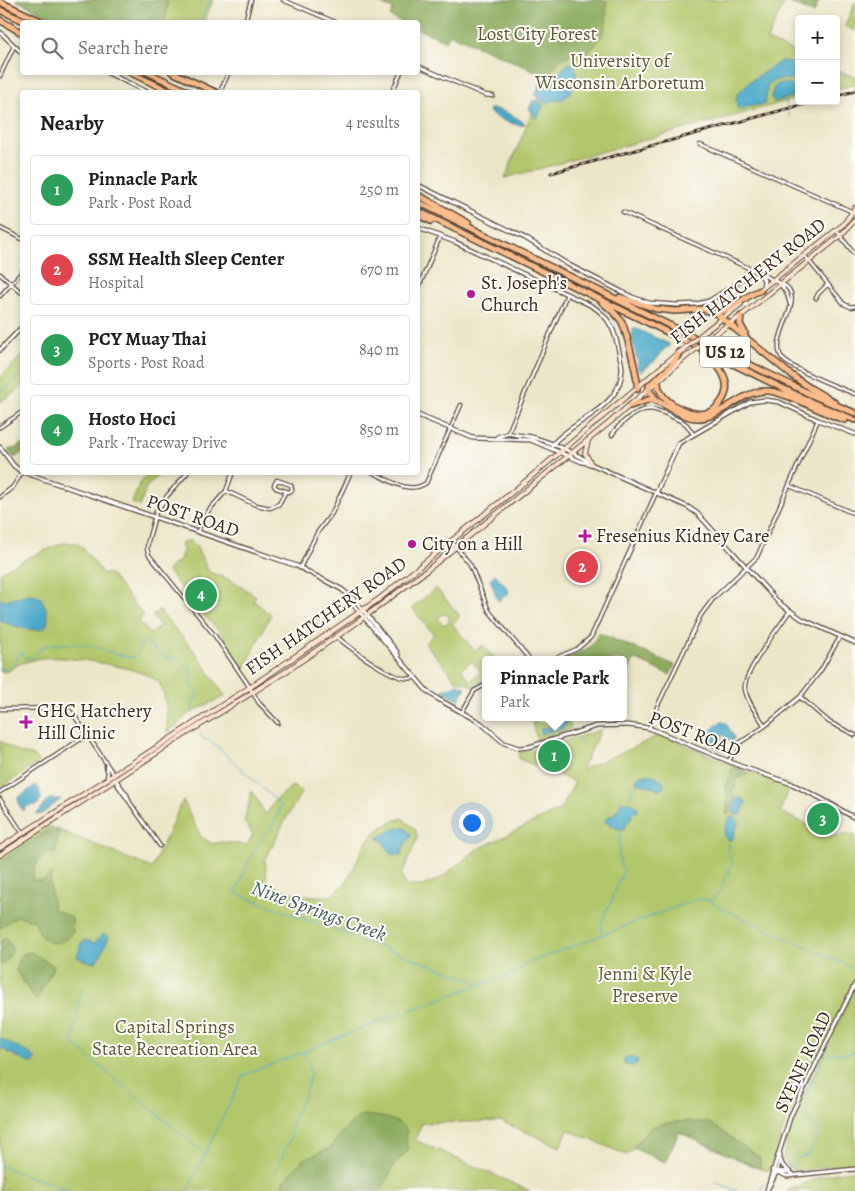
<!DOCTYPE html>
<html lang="en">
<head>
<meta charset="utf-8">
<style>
	body { margin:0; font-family:Alegreya,serif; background:#f6f6f6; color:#202124 }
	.controls { position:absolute; right:15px; top:15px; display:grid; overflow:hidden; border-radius:5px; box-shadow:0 2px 8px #0003 }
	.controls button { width:45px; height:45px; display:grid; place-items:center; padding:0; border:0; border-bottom:1px solid #e0e0e0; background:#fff; color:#202124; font:25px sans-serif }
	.you { position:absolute; left:471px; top:822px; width:18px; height:18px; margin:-12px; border:4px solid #fff; border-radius:50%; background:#1a73e8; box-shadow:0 0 0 8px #1a73e833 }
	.badge { display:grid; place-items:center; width:32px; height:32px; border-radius:50%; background:#0b8043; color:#fff; font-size:16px; font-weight:700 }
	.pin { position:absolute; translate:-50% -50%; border:2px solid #fff; box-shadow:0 1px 5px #0006 }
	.popup { position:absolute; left:482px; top:656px; width:145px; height:65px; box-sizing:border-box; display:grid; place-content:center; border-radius:5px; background:#fff; filter:drop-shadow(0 1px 4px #0005); font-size:16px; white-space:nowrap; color:#757577 }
	.popup b { font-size:19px; color:#202124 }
	.popup::after { content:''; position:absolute; left:50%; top:100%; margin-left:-10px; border:10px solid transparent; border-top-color:#fff }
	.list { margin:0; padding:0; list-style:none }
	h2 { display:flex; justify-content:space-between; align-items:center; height:65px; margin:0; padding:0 20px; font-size:21px }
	h2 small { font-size:16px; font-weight:400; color:#757577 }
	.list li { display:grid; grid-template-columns:32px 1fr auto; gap:15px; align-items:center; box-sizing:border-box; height:70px; margin:0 10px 10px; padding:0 10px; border:1px solid #e0e0e0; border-radius:5px }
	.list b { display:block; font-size:19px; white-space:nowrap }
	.list p { margin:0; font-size:16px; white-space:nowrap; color:#757577 }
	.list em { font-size:16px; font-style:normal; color:#757577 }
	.icon { flex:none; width:28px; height:28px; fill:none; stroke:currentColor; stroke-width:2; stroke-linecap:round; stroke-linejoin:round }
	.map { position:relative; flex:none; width:855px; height:1191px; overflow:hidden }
	.search { position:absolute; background:#fff; box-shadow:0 2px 8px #0003; left:20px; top:20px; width:400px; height:55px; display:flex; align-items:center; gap:12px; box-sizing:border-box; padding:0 18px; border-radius:5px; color:#757577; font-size:19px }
	.panel { position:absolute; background:#fff; box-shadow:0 2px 8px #0003; left:20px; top:90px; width:400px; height:385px; border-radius:5px }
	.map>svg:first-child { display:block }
	.green { fill:#b2c76c; stroke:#767845; fill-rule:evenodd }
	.forest { fill:#8dac60; stroke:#646b3f }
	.water { fill:#49a8c8; stroke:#426973 }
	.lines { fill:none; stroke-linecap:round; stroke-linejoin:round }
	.stream { stroke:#49a8c8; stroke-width:1 }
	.minor-casing { stroke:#564638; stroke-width:5 }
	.tertiary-casing { stroke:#564638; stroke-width:5.5 }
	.secondary-casing { stroke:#564638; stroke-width:6 }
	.motorway-casing { stroke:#564638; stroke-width:8 }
	.minor { stroke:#fff; stroke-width:2.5 }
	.tertiary { stroke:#fff; stroke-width:3 }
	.secondary { stroke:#fde4d1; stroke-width:4 }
	.motorway { stroke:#fabc8b; stroke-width:5 }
	.rail-casing { stroke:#3b2a1e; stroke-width:3 }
	.rail { stroke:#fdfcf7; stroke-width:1; stroke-dasharray:4; stroke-linecap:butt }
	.secondary-bridge-casing { stroke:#564638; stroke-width:6; stroke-linecap:butt }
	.secondary-bridge { stroke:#fde4d1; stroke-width:4 }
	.poi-dot { fill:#b5179e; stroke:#fdfcf7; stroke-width:2 }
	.labels { text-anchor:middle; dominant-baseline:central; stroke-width:4; stroke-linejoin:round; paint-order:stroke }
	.shield { fill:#fdfcf7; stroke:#75695f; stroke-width:1 }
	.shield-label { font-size:18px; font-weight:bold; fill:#3b2a1e }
	.park-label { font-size:19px; fill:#5f5935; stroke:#fdfcf7 }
	.street-label { font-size:19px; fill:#3b2a1e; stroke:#fdfcf7 }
	.poi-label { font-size:19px; fill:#3b2a1e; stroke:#fdfcf7; text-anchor:start }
	.water-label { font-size:20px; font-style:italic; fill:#415c62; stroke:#fdfcf7 }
</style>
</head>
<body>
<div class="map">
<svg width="855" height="1191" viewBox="0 0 855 1191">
	<rect width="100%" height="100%" fill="#fdfcf7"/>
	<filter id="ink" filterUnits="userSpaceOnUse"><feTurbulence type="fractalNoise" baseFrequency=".02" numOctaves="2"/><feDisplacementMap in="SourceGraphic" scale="10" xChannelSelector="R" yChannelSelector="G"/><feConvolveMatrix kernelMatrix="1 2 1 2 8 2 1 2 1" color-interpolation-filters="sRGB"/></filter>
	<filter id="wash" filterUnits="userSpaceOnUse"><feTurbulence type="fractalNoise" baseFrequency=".0096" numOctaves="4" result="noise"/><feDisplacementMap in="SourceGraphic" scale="20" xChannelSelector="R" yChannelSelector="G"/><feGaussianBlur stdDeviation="1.12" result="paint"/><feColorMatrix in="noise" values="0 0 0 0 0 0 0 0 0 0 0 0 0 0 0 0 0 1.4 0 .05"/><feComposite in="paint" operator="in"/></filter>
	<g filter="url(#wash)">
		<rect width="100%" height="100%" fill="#ece6c9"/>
		<path class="green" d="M16,0H213L204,22H62Z
			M372,0H819L814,13L785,1L767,40L799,54V98L505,178L547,76Z
			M855,2V31L845,26Z
			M836,70L855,77V84L836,89Z
			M22,355V387L0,402V378Z
			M148,473H160L146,488L140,506L132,503L139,485Z
			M191,540L195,544L209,572L232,581L256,596L253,601C261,605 263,610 271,614L244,670L222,634L195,606L167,570L181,559V554L184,552L180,543Z
			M63,543H76L83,548L103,574H110L144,616L139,621L150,634L160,626L152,616L159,610L196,653L225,696L188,714L178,725L167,732C167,717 167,696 159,683C148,667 61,655 42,658C36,659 25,662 19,664C12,667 10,674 0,671V572L27,558Z
			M436,588L459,615V617L452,624L475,651L483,645L496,660H485V680L472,687L465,682L456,680L425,643L434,635L412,608ZM445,614L449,616V621L447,624H442L438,619L440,615ZM472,661L481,672L470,681L461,669Z
			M560,717H568L571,729L537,740L532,723L537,722L540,724L544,722L551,723Z
			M601,730L581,770L635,747L661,734L741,769L790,785L780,812L833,836L855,834V981L782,1132L770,1171L760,1169L679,1132L665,1162L633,1148L627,1155L568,1130L560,1147L501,1121L422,1123L415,1140L530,1191H0V858L49,826L152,868L183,800L201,837L213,844L222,842L247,845L253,834L244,822L252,791L266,815L275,800L292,786L302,791L287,817L265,860L267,882C288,894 308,897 331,896C336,891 342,887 346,882C366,850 360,833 402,818L416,830L417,840L401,876L407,886H422L440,879L476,850L561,809L575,782L519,759V752L530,751ZM389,833L409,840L405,844L403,851L388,849L383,841L378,839Z
			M0,741L20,753L32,755L39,763L0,788Z
			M855,988V1166L825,1167L798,1171L789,1167L783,1159L791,1120Z
			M855,1171V1191H787C809,1180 830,1172 855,1171Z"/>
		<path class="forest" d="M16,0H168L165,22H62Z
			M372,0H606C606,8 607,17 606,24C603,39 591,51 579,59L572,54L561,59L547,76L450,34L446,41L418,29V22H403L390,17L393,9Z
			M778,0H819L814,13L785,1L778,3Z
			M22,443V453L14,458L8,450L16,448Z
			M599,633L675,665L670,675L634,659L623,683V660H565L590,647Z
			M733,767L748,773L747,775L740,777L736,780L735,788L731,792L735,798L729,814H726L728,799L726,787Z
			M52,828L59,831L55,853C39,852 34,867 32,880L43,881L52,873L50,885L53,909L72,918L73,933C64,943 51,948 41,935C38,931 36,924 34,920L17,916L0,928V862Z
			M6,937L13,950L3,964H0V942Z
			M31,952L54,966L36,1001L16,971L18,961L23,954Z
			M361,1115C378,1116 397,1117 407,1131L405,1135L408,1150L394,1165L381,1191H280L283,1182L304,1159L330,1148L343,1131Z
			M688,1121L710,1123L760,1158V1169L679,1132L665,1162L633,1148C654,1121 655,1124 688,1121Z"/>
		<path class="water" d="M781,61H786L799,66V85L793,79L776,80L768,84C766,91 767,97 765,104L754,106L749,105L742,110L738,109L736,99L737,94L749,82Z
			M570,63L575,66C579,76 573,94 563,99C558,101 553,99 548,103L540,100L535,95L542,80C560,84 557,70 570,63Z
			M785,83L791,84L795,93V96L774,102L771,96L774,87L778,84Z
			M533,100L542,103L543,106L538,117L535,118L533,113L529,109Z
			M489,109C501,108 515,117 525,123L524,125C514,126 498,119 490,113Z
			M633,328L637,329L669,344V347L665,348L657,359L641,372L637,367L638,363L632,338Z
			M495,574L508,589L509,593L498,601L490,579Z
			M28,594L39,595C44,602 47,610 48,618C49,641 11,624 0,621V599L6,600Z
			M457,684L466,687L459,700L442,690L447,689Z
			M564,721L567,723L564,728L540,734L541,728L554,727Z
			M722,722L726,723L734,737L731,743L724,735L721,736L727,750L725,752L707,744C708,735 713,724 722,722Z
			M640,775C649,774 662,775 664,785L662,789L659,790L650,786L637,783L636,779Z
			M36,785L39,789L41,798L37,805L27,806L24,811L19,805L18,798Z
			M738,798L743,799L746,802L741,815L739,816L733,813L734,804Z
			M49,799H61L42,814L36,815Z
			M620,802H630L637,806L638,812H632V816L624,829C616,829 611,827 605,821L609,816L614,814L620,805Z
			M731,817H734L739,821L733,838L730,841L726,839C722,832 726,823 731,817Z
			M404,827L412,835L405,844L401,855L392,854L383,841L377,838L397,828Z
			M103,934L109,936L102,953L95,963L86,961L77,957L81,943L86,940L94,943Z
			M0,1038L32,1055L36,1060L34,1062L29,1063L0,1048Z
			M626,1057H631L638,1060L637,1064L633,1066L624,1065V1059Z"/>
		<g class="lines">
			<path class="stream" d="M200,22L211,0
				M785,100L790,118
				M511,173L513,169
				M722,302L745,285
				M0,392L22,373
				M0,668L3,670L15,664L19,654L22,653L26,658H33C36,655 38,651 40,649C48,641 80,644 90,646C105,649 120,658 135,657L142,643L146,642L164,657L179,660L183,664L190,667L193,687L198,694L192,706L193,713
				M200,732L203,739L212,742L281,805L271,829L259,841L236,890L237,894L472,980L477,984
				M576,740L584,741
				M630,802L632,790L637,783
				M727,856L726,854L729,849V844
				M711,901C718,894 724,886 725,877L729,874V869L731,867L732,862L730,857
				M602,934C599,920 607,910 613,899L612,897C617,888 620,877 625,870L621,867L619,854L621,829
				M81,988L73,1044L203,1152
				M796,1159L808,1155L820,1133L816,1127L803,1117L802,1101L825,1055L836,1053L850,1054L855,1050
				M0,1166L72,1191
				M792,1171L794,1164
				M275,1173L290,1139L292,1124L305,1093L311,1073L309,1061L304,1052
				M715,1182L737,1191
				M57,1191L63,1188
				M187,1191L243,1076L253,1071L304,1052L351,1032L478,985L514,974L523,965L697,899L709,900L718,907L855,969
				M760,1191L764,1182"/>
		</g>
	</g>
	<g filter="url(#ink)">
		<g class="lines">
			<g class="minor-casing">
				<path id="minor" d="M283,0L335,22
					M245,22L251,0
					M418,66L485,95L493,96
					M0,76L14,46
					M220,92L229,72
					M392,92L401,72
					M700,144L853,212
					M623,212L751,269
					M0,228L22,239
					M836,230L855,255
					M805,256L844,304L851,307L855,306
					M0,274L22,293
					M782,284C810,297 767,337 782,358C790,369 840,388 855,394
					M781,285L787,294L790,304
					M418,289L440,237
					M0,296L22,272
					M816,298L818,294L828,284
					M0,427L22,412
					M508,433L567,294
					M612,435C616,428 622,423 628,418C650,401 661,412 683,422L687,425L693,434
					M188,472L167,496L156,512L148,541L147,549L149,555L215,636L247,683L259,703L278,723
					M372,472C389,480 409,495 426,483L461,405
					M277,480L291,485L292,490L289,492L276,488L274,485Z
					M790,486L855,514
					M226,491L256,505L270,508L279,504L286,491
					M0,497L13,487L22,472
					M197,532L209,510L226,491L233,472
					M451,541L470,564L489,611L530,660
					M300,568L317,533L332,513L351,472
					M337,637C349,647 400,687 415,677
					M551,660L577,649L591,637L656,493
					M800,697L829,722L855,735
					M0,709L61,708L70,711L76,718L114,775
					M462,712L474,691L485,685
					M765,726C758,715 747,702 745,689C742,674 780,626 789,612
					M649,728L657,707L701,615L713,599L757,557L818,420
					M729,761L738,744L765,726L800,697L821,670L840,637
					M106,766L108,773L107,778
					M116,780L117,784L160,846
					M116,780L127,795L129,800
					M0,792L87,735
					M0,799L23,834"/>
			</g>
			<g class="tertiary-casing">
				<path id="tertiary" d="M0,32L22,53
					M106,72L147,92
					M418,185L525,238L569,265L632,297L649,303L677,305L697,304L709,301L738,283L751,269L781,284
					M418,228L455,242L588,304C615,317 617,341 622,367C623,409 574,418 552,445
					M760,274L764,280L763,288
					M0,350L22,327
					M418,415L473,438L531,440L582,462L591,464L688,507L698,514L779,603L802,619L855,643
					M497,437L509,433C516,436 524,435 532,437C547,441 578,454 590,463
					M0,447L14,466L22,472
					M23,472L297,566L341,589L354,599L397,652L399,658
					M656,493L679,443L750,402L765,400L779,402L818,420L855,434
					M350,595V601L427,691L438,699L481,723L504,743L519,748L529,747L597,726L628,725L649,728L740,766L792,784L820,798L855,818
					M780,1159L783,1166L789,1171
					M772,1170L787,1176L855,1169
					M776,1171L789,1172L793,1174
					M768,1188C774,1178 781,1165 780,1154
					M767,1190L791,1115L855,984"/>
			</g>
			<g class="secondary-casing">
				<path id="secondary" d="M759,291L844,224L855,208
					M707,330L741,304
					M715,334L741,316L840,236L855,220
					M588,441L585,453L591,464
					M0,848L255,684L379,599L521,485L678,353
					M0,855L184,735L285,672L359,621L426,571L609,423L687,356"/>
			</g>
			<g class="motorway-casing">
				<path id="motorway" d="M0,2L43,22
					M0,10L26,22
					M0,20L22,33
					M129,72L171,92
					M147,72L189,92
					M172,72L215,92
					M418,195L468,223
					M418,202L814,396L855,413
					M418,211L811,402L855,420
					M418,215L431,221
					M620,297L656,309L675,311L702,309L717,314L790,374L810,388L834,402
					M602,302C609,308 617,314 622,322C626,332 639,379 637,389
					M715,312C731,313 745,295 761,290
					M741,316L740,324L745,333
					M658,382C658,401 689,417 706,413C712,412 717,408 721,402C735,383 719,365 704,353
					M657,401L649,390V385C659,376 676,365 679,352
					M630,406L651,399C667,403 680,418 697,418C722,419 741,389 769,391C792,394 821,413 845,420"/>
			</g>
			<use href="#minor" class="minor"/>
			<use href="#tertiary" class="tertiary"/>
			<use href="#secondary" class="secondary"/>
			<use href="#motorway" class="motorway"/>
			<g class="rail-casing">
				<path id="rail" d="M836,96L855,91
					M551,173L816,101"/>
			</g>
			<use href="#rail" class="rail"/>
			<g class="secondary-bridge-casing">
				<path id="secondary-bridge" d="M680,352L707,330
					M687,356L715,334"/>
			</g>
			<use href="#secondary-bridge" class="secondary-bridge"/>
		</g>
	</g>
	<g class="poi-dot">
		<circle cx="471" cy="294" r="5"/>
		<path d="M582.5 528.5h5v5h5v5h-5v5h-5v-5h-5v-5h5z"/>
		<circle cx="412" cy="544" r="5"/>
		<path d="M23.5 714.5h5v5h5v5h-5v5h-5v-5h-5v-5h5z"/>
	</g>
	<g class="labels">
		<rect class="shield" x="700" y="336.5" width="50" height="31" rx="4"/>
		<g class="shield-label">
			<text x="725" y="352">US 12</text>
		</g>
		<g class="park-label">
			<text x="537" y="34">Lost City Forest</text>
			<text x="620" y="61">University of<tspan x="620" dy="22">Wisconsin Arboretum</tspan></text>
			<text x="645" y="974">Jenni &amp; Kyle<tspan x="645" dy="22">Preserve</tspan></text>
			<text x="175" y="1027">Capital Springs<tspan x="175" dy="22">State Recreation Area</tspan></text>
		</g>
		<g class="street-label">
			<text transform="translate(748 281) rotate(-38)">FISH HATCHERY ROAD</text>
			<text transform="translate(193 516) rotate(19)">POST ROAD</text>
			<text transform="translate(326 616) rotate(-35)">FISH HATCHERY ROAD</text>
			<text transform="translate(695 734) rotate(21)">POST ROAD</text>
			<text transform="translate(803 1062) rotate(-65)">SYENE ROAD</text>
		</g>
		<g class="poi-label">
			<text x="481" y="283">St. Joseph's<tspan x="481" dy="22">Church</tspan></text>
			<text x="596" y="536">Fresenius Kidney Care</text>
			<text x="422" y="544">City on a Hill</text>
			<text x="37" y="711">GHC Hatchery<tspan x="37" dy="22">Hill Clinic</tspan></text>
		</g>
		<g class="water-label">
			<text transform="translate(319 911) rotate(20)">Nine Springs Creek</text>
		</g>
	</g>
</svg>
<div class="controls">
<button>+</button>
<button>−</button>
</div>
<div class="you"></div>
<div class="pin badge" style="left:554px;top:756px;background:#2e9e5b">1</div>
<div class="popup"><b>Pinnacle Park</b>Park</div>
<div class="pin badge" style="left:582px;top:567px;background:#e0444e">2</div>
<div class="pin badge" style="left:823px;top:819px;background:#2e9e5b">3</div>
<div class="pin badge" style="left:201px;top:595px;background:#2e9e5b">4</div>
<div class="search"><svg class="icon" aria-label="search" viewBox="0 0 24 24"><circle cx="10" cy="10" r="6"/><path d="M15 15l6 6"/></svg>Search here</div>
<section class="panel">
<h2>Nearby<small>4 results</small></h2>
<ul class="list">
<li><span class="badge" style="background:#2e9e5b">1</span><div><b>Pinnacle Park</b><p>Park · Post Road</p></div><em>250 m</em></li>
<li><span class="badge" style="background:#e0444e">2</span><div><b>SSM Health Sleep Center</b><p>Hospital</p></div><em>670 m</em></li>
<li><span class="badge" style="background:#2e9e5b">3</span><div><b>PCY Muay Thai</b><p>Sports · Post Road</p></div><em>840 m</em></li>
<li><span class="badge" style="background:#2e9e5b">4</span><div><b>Hosto Hoci</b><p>Park · Traceway Drive</p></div><em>850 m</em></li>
</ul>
</section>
</div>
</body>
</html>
